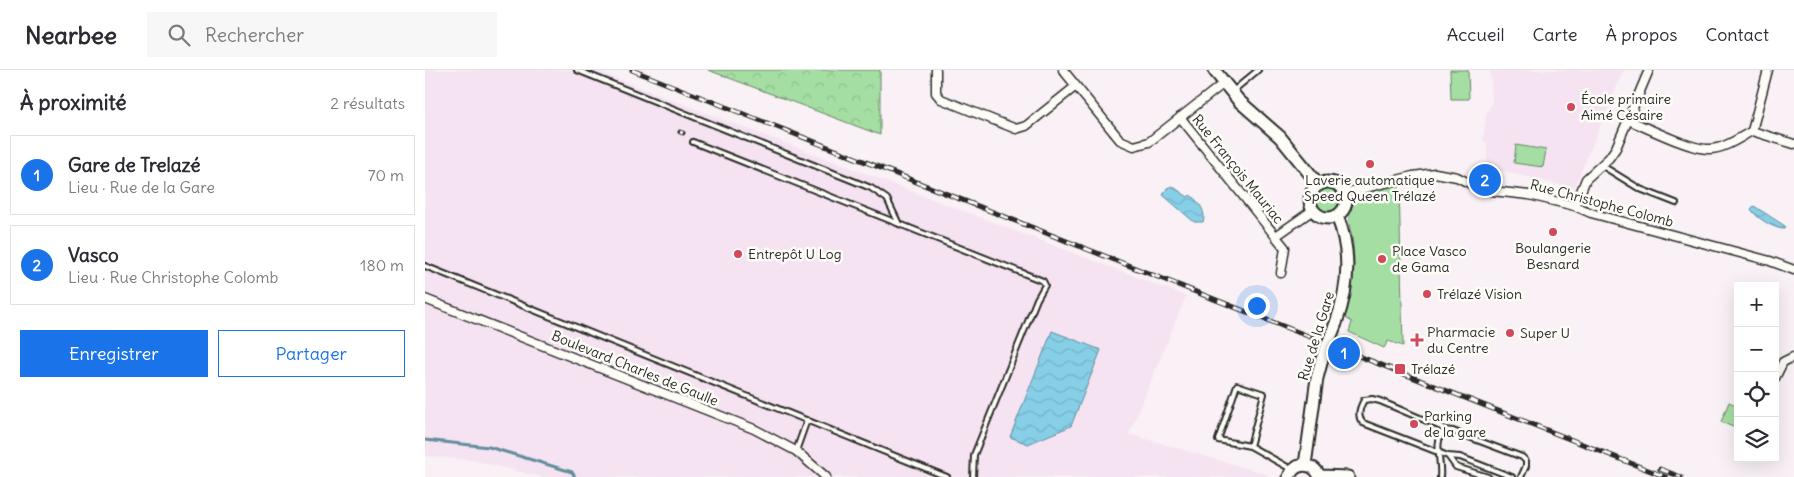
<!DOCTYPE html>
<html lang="fr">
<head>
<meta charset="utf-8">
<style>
	body { margin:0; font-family:Delius,sans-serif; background:#f7f7f7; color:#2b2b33 }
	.controls { position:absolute; right:15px; bottom:15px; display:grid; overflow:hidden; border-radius:0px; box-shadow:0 5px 20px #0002 }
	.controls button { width:45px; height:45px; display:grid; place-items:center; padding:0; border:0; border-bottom:1px solid #e1e1e2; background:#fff; color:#2b2b33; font:25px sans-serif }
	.you { position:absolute; left:831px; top:235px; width:18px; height:18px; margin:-12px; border:4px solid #fff; border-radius:50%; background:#1a73e8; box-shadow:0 0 0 8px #1a73e833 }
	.badge { display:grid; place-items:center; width:32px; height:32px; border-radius:50%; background:#1a73e8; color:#fff; font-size:16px; font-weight:700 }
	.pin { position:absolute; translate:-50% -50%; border:2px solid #fff; box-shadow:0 1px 5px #0006 }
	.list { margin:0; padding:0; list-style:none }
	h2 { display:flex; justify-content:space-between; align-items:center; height:65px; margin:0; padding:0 20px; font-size:21px }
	h2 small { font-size:16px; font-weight:400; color:#7c7c81 }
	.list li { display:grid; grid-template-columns:32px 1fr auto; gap:15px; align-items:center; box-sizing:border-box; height:80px; margin:0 10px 10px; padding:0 10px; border:1px solid #e1e1e2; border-radius:0px }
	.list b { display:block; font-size:19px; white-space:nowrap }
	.list p { margin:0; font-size:16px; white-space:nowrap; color:#7c7c81 }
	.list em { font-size:16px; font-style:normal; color:#7c7c81 }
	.actions { display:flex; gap:10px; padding:15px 20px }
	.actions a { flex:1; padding:11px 0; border:1px solid #1a73e8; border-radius:0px; text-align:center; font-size:18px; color:#1a73e8 }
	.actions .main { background:#1a73e8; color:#fff }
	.icon { flex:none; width:28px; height:28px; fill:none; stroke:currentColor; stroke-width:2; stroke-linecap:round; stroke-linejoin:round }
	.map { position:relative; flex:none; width:1369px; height:407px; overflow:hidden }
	header { display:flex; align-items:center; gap:30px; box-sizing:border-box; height:70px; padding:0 25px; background:#fff; border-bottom:1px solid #e1e1e2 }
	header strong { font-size:24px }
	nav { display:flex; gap:28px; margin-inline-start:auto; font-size:18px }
	.search { width:350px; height:45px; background:#f7f7f7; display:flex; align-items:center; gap:12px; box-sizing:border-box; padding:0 18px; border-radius:0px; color:#7c7c81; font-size:19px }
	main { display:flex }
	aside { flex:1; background:#fff }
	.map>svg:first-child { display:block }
	.built { fill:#f5e3f2 }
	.green { fill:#a5dea3; stroke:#688467 }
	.forest { fill:url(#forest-crowns); stroke:#688467 }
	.water { fill:url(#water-waves); stroke:#628d9c }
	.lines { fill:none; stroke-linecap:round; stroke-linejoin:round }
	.stream { stroke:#628d9c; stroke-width:3 }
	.lane-casing { stroke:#2b2b2b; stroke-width:8 }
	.street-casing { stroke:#2b2b2b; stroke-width:11 }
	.secondary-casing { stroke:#2b2b2b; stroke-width:15 }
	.lane { stroke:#fdfcf7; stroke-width:4 }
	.street { stroke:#fdfcf7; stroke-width:8 }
	.secondary { stroke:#fdfcf7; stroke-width:11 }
	.rail-casing { stroke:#2b2b2b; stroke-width:5 }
	.rail { stroke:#fdfcf7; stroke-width:3; stroke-dasharray:9; stroke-linecap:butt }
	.secondary-bridge-casing { stroke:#2b2b2b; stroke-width:15; stroke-linecap:butt }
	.secondary-bridge { stroke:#fdfcf7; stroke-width:11 }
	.poi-dot { fill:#d1495b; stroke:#fdfcf7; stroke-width:2 }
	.labels { text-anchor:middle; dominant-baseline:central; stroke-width:5; stroke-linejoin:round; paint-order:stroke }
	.poi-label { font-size:14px; fill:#2b2b2b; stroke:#fdfcf7; text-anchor:start }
	.street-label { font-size:14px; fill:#2b2b2b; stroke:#fdfcf7 }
</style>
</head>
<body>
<header>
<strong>Nearbee</strong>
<div class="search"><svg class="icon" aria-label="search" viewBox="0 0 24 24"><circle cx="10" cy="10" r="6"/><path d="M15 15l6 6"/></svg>Rechercher</div>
<nav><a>Accueil</a><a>Carte</a><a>À propos</a><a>Contact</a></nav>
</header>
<main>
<aside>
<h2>À proximité<small>2 résultats</small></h2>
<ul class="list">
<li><span class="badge">1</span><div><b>Gare de Trelazé</b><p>Lieu · Rue de la Gare</p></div><em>70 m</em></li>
<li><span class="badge">2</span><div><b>Vasco</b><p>Lieu · Rue Christophe Colomb</p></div><em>180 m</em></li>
</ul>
<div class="actions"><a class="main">Enregistrer</a><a>Partager</a></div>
</aside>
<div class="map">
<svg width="1369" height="407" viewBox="0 0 1369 407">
	<defs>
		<pattern id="forest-crowns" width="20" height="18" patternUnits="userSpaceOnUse" patternTransform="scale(1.25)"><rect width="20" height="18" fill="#a5dea3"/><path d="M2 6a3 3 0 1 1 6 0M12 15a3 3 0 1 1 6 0" fill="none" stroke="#8ebf8c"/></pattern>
		<pattern id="water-waves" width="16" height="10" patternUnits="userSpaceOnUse" patternTransform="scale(1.25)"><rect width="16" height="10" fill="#86cfe7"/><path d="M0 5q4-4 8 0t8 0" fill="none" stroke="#74b2c6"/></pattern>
	</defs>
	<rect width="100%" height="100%" fill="#f9f1f5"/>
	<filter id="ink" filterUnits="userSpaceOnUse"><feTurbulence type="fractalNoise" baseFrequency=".02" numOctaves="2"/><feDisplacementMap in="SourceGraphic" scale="10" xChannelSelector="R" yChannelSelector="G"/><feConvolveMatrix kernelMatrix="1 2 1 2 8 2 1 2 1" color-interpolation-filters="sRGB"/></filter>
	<g filter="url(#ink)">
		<path class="built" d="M0,0H169L761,226L704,364L841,404L842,407H117L46,390L0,386Z
			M1065,0H1199L1149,118L1069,99H1062V72L1058,71L1061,45L1067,32Z"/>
		<path class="green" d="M1025,0H1043L1044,29H1026Z
			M1091,75L1121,80L1118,97L1089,93Z
			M974,115L978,276L963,271L959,278L924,262L927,252L919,247C926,221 931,201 928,175C927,162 919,145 928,134C937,121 960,119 974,115Z
			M892 130a12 12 0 1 1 24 0a12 12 0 1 1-24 0Z
			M1304,332L1313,336V359L1296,352Z"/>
		<path class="forest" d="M283,0H455V65Z"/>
		<path class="water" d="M747,116L763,127L765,125C773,130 782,142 778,152H769L738,125L742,118Z
			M1329,136L1360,156L1359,159C1349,159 1330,147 1326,139Z
			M627,261L676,280L646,356L603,374L585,367Z"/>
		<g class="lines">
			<path class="stream" d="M0,370L64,377L147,402L150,407"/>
			<g class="lane-casing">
				<path id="lane" d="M152,0L446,118L462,129L474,154
					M808,21L833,0
					M268,72L618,211L620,215L612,229L549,385L548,407
					M1176,95L1215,119L1251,133
					M0,196L522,407
					M1019,360L1016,357L955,331L947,329L939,330C935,337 931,346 938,353L1023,386L1035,387L1087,407
					M825,376L839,324L812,315L793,370L825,376L866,399
					M371,381L382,350
					M1023,386L1031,397L1063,407
					M1015,407C1017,391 1008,373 1019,360L1028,361L1097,387L1101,391V396L1096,407"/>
			</g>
			<g class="street-casing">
				<path id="street" d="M511,0V23L516,29L591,59L601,56L651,16
					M638,0L695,70L709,76L724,72L799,13
					M755,47L860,178L856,203
					M1203,50C1221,57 1266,80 1284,79C1299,79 1314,68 1327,61L1369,74
					M1327,61L1343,0
					M920,123L988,106L1010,103L1032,107L1058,120L1104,125L1150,136L1166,143L1345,191L1369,200
					M1150,136L1161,109L1184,88L1191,78L1224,0
					M851,166L888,140
					M0,229L329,359L371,381L401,407
					M1350,308L1358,292L1368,287"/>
			</g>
			<g class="secondary-casing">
				<path id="secondary" d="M789,0L814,31L855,67L894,115
					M885 130a18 18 0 1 1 36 0a18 18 0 1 1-36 0Z
					M911,253C924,217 927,182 912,146
					M880,395L892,308L897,289
					M895,406L923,407
					M864,407C870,391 889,392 895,407"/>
			</g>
			<use href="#lane" class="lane"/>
			<use href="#street" class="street"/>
			<use href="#secondary" class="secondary"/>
			<g class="rail-casing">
				<path id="rail" d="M207,0L1241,407
					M255,62L258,63
					M1235,399L1256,407"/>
			</g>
			<use href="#rail" class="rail"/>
			<g class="secondary-bridge-casing">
				<path id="secondary-bridge" d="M897,289L911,253"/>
			</g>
			<use href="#secondary-bridge" class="secondary-bridge"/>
		</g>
	</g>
	<g class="poi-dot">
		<circle cx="1146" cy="37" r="5"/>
		<circle cx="945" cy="94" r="5"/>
		<circle cx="1128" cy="162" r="5"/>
		<circle cx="313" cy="184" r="5"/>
		<circle cx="957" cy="189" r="5"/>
		<circle cx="1002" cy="224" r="5"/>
		<circle cx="1085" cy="263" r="5"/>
		<path d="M989.5 262.5h5v5h5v5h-5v5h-5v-5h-5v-5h5z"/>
		<rect x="969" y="293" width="12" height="12" rx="2.5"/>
		<circle cx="989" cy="354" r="5"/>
	</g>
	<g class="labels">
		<g class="poi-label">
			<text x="1156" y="29">École primaire<tspan x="1156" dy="16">Aimé Césaire</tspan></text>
			<text x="945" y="110" text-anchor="middle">Laverie automatique<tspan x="945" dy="16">Speed Queen Trélazé</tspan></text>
			<text x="1128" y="178" text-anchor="middle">Boulangerie<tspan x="1128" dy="16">Besnard</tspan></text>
			<text x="967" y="181">Place Vasco<tspan x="967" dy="16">de Gama</tspan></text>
			<text x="323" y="184">Entrepôt U Log</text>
			<text x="1012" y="224">Trélazé Vision</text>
			<text x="1002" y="262">Pharmacie<tspan x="1002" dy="16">du Centre</tspan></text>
			<text x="1095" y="263">Super U</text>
			<text x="986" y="299">Trélazé</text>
			<text x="999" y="346">Parking<tspan x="999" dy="16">de la gare</tspan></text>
		</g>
		<g class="street-label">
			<text transform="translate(813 99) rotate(51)">Rue François Mauriac</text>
			<text transform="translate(1177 133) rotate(15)">Rue Christophe Colomb</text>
			<text transform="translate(891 266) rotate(-73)">Rue de la Gare</text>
			<text transform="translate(210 298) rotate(22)">Boulevard Charles de Gaulle</text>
		</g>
	</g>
</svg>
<div class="controls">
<button>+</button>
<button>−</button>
<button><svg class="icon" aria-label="locate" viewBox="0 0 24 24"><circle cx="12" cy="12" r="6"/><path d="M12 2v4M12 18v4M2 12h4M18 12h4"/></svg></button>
<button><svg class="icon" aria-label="layers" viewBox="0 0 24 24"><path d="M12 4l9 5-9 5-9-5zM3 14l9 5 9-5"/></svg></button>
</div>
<div class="you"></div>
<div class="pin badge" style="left:919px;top:283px">1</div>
<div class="pin badge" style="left:1060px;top:110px">2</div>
</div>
</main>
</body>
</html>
